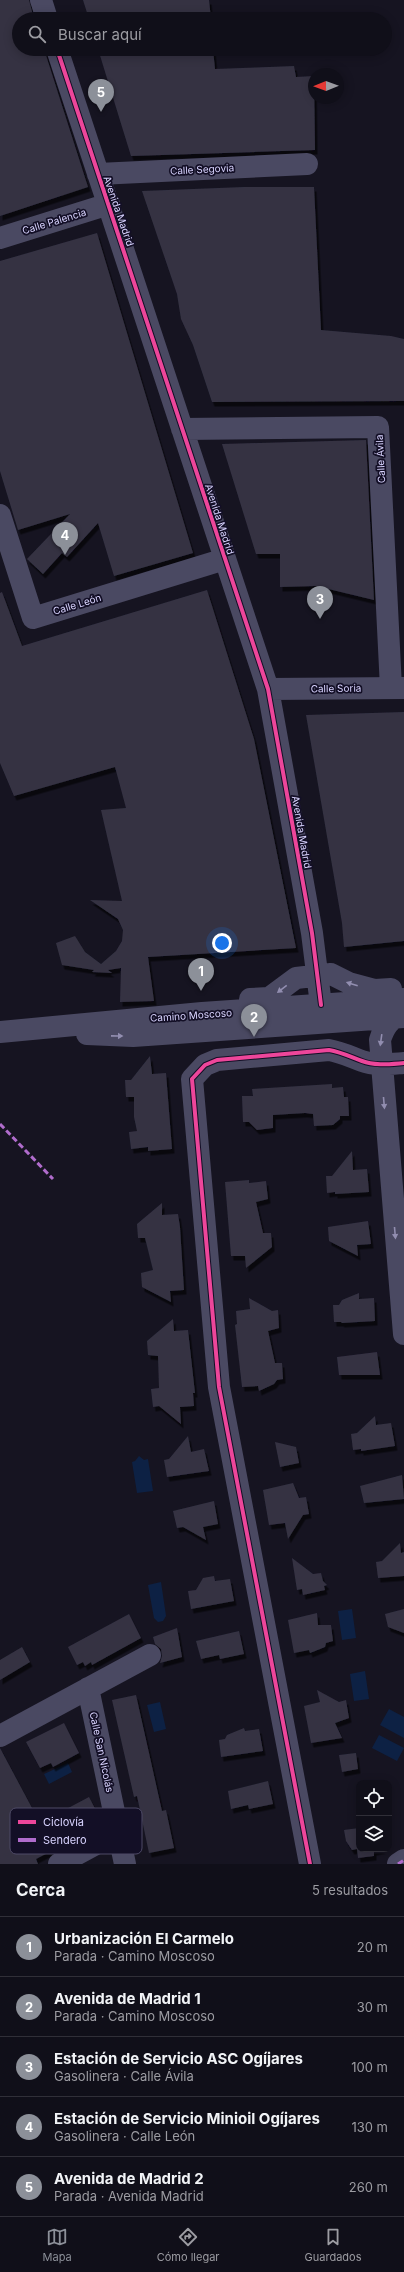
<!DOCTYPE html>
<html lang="es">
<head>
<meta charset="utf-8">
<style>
	body { margin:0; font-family:Inter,sans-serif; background:#191822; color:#f1f3f6 }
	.controls { position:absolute; right:12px; bottom:12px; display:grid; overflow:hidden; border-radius:8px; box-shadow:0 2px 10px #0003 }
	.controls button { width:36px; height:36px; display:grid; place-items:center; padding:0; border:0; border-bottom:1px solid #302f38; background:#100f19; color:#f1f3f6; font:20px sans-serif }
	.compass { position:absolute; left:308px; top:68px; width:36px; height:36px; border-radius:50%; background:#100f19; box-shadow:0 2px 10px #0003; rotate:269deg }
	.you { position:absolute; left:222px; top:943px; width:14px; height:14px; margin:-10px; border:3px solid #fff; border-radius:50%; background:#1a73e8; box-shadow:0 0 0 6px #1a73e833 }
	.badge { display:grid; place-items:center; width:26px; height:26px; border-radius:50%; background:#8c9099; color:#fff; font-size:13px; font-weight:700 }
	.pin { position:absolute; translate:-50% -33px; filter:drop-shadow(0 1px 2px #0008) }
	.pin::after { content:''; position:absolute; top:21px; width:14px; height:12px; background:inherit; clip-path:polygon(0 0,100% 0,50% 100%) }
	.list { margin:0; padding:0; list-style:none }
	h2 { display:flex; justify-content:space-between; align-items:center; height:52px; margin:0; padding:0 16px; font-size:17px }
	h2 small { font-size:13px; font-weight:400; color:#9c9ca2 }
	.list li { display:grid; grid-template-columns:26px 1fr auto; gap:12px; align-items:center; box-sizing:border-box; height:60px; padding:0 16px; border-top:1px solid #302f38 }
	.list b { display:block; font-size:15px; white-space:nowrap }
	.list p { margin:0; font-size:13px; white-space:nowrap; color:#9c9ca2 }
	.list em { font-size:13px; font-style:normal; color:#9c9ca2 }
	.icon { flex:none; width:22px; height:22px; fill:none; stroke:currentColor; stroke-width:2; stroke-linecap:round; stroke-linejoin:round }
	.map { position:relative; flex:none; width:404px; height:1864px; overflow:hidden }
	.search { position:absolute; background:#100f19; box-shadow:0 2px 10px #0003; left:12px; right:12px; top:12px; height:44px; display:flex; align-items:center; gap:10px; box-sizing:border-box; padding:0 14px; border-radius:22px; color:#9c9ca2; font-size:15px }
	.sheet { height:352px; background:#100f19 }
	nav { display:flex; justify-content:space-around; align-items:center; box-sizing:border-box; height:56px; border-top:1px solid #302f38; background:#100f19; font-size:11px; color:#9c9ca2 }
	nav a { display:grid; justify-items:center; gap:2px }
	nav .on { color:#8c9099 }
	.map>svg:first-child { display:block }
	.water { fill:#0d2144 }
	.building { fill:#343243; filter:url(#shadow) }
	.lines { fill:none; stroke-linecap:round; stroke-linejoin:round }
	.minor { stroke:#4a4962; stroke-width:22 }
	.quiet { stroke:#b06ccc; stroke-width:3; stroke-dasharray:6 3; stroke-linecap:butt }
	.cycleway-casing { stroke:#130f26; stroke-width:6 }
	.cycleway { stroke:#ed469a; stroke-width:4 }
	.oneway { fill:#928eb0 }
	.labels { text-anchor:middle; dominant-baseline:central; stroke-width:3.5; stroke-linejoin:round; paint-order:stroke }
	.street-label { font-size:10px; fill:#d9d4ff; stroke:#130f26 }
	.key { fill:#130f26; stroke:#4e4a67; stroke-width:1 }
	.key-label { font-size:11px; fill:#d9d4ff }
</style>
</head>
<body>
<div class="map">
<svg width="404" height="1864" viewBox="0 0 404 1864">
	<defs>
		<filter id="shadow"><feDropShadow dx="2.5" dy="4.5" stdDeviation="0" flood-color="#0009"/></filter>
	</defs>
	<rect width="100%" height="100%" fill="#161421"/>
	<path class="water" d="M139,1456L144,1460L148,1459L153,1491L137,1493L132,1462L135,1461Z
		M161,1582L166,1616L163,1621L158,1622L154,1618L148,1585Z
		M352,1609L356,1638L342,1640L338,1611Z
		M365,1671L369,1699L354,1701L350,1674Z
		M160,1702L166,1729L154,1732L147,1705Z
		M389,1709L404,1717V1738L380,1725Z
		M379,1735L404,1748L397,1761L372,1748Z
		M68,1763L72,1772L49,1784L44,1774Z"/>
	<path class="building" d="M0,0H29L34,19H19V49H44L88,187L0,216Z
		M83,0H209L211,19H89Z
		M98,49H213L215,69L294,66L296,77L314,76L315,150L131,156Z
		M244,187H314L321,330L391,336L404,339V401L212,402L193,345L181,319L177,294L142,191Z
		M97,233L193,553L114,576L98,523L67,557L62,553L43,574L27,559L70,514L18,530L0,471V261Z
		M366,440L374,600L316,586L280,587V554H256L222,444Z
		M207,590L254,739L296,948L148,957L154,1001L120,1002L121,968L108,970L112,973L92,972L94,970L62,965L56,943L75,936L85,952L101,964L116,951L122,941L123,930L118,919L90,900L122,901L101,810L126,808L115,767L14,796L0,763V593L2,592L22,646Z
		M404,712V941L344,947L342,923L306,715Z
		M150,1056L152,1074L166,1073L172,1149L148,1151V1147L131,1149L129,1132L137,1131L134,1117V1097H126L125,1080H131Z
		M332,1084V1088L343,1087L344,1097H348L349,1116H340V1119L333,1125L314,1126L313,1114L305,1113L273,1115V1128L257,1130L249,1122H243L242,1096H253L252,1089Z
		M352,1151L353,1170L367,1169L369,1192L335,1194V1192L327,1193L326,1176H332Z
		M249,1180V1183L266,1181L268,1199L256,1202L263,1233H271L272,1247L246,1268L245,1256H231L225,1182Z
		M162,1203V1215L178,1214L180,1227L184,1290L170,1291L171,1302L142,1287L141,1273L153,1270L145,1238H138L137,1224Z
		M368,1221L371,1244L357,1245L358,1256L329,1241L328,1227Z
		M359,1293V1299L374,1298L375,1321L342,1323L341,1322H334L333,1305H339L342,1300Z
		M249,1298L272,1311L278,1310L279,1328L268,1331L275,1363H282L283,1379L277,1380L274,1384L259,1391L258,1386L242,1387L235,1325L237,1324L236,1311L250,1309Z
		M173,1319L174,1331L188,1330L195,1393H193L194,1406L180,1407L181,1424L159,1406L153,1407L151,1389L159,1388L158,1356L148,1355L147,1341Z
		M377,1352L380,1375H339L337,1357Z
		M375,1416L376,1425L391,1423L395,1446L361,1451V1449L353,1450L351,1434L357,1433Z
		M188,1436L191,1452L204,1449L209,1471L167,1477L164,1460L169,1459Z
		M275,1442L296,1447L299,1463L280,1467Z
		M402,1475L404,1499L364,1503L360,1486Z
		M293,1483L299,1498L306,1497L309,1514L303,1515L288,1539L285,1523L269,1525L263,1490Z
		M214,1501L218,1524L203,1527L206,1540L183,1527L177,1528L173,1511Z
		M400,1543L401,1553L404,1552V1576L378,1578L376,1562L382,1561Z
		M292,1558L313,1574L321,1573L323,1581L327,1585L324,1586L325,1590L303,1595L302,1589L297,1590Z
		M214,1576L215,1581L230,1579L234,1601L191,1609L188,1591L196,1590L203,1578Z
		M404,1609V1633L388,1627L385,1614Z
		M317,1613L318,1625H331L333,1641L326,1643L325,1647L310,1653L309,1650L294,1653L288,1620Z
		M129,1614L141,1638L92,1665L91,1662L85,1666L83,1662L77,1665L68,1647Z
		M177,1628L182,1657L160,1663L162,1656L161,1649L155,1644L153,1637Z
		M239,1631L244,1654L220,1659L219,1655L201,1659L196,1641Z
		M22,1647L30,1662L0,1680V1660Z
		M317,1690L339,1702L346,1700L349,1718L335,1723L342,1738L311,1743L304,1706L320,1702Z
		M136,1695L162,1811L166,1810L174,1848L149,1853L137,1796L134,1797L112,1700Z
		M64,1723L79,1753L53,1767L51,1763L40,1768L26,1742Z
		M244,1728L245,1731L259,1729L263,1751L221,1757L219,1740L225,1739L227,1735Z
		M0,1748L40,1823L89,1797L103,1824L36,1859L38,1864H0Z
		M356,1753L358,1769L342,1772L339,1755Z
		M268,1781L273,1804L249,1809L248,1805L231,1809L228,1791Z
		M359,1828V1849H384L374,1851V1856L358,1858L357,1849L352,1850L346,1841L344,1830Z"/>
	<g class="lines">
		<path class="minor" d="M41,0L47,19
			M57,49L268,689L312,933L321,1005
			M98,174L307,164
			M0,238L109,204
			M182,429L378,427L391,688
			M0,515L33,618L225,559
			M268,689L404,688
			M250,999L269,998L296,978L331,974L349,983L375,990L391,989
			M401,1013C389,1020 384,1027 380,1040L404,1334
			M0,1032L202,1013L404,999
			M87,1034L133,1036L404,1017
			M88,1688L125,1864
			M0,1736L150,1655
			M59,1864L118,1832
			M310,1864L219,1387L192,1079L205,1065L217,1060L329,1050C341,1052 351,1057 362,1061C375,1066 390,1064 404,1063
			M398,1864L404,1860"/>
		<path class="quiet" d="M0,1124L53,1179
			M398,1864L404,1860"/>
		<g class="cycleway-casing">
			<path id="cycleway" d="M57,49L268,689L312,933L321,1005
				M310,1864L219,1387L192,1079L205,1065L217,1060L329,1050C341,1052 351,1057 362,1061C375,1066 390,1064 404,1063"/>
		</g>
		<use href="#cycleway" class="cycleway"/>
	</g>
	<defs><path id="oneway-solid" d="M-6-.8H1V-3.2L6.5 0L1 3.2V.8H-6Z"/></defs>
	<g class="oneway">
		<use href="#oneway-solid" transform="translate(352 984) rotate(-162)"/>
		<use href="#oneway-solid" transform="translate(282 989) rotate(142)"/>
		<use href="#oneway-solid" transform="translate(117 1036) rotate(1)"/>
		<use href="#oneway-solid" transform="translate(381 1040) rotate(98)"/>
		<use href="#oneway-solid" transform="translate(384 1103) rotate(85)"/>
		<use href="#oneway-solid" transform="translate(395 1233) rotate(85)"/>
	</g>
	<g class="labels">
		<g class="street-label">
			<text transform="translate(202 169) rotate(-3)">Calle Segovia</text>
			<text transform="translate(119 211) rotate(71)">Avenida Madrid</text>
			<text transform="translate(54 221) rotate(-17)">Calle Palencia</text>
			<text transform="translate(380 459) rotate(-93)">Calle Ávila</text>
			<text transform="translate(220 519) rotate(72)">Avenida Madrid</text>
			<text transform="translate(77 604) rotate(-17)">Calle León</text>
			<text transform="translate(336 688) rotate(-1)">Calle Soria</text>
			<text transform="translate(302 832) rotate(80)">Avenida Madrid</text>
			<text transform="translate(191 1015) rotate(-4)">Camino Moscoso</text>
			<text transform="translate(102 1752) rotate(78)">Calle San Nicolás</text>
		</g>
	</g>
	<rect x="10" y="1808" width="132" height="46" rx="6" class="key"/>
	<rect x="18" y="1820" width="18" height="4" fill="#ed469a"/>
	<rect x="18" y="1838" width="18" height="4" fill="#b06ccc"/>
	<g class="key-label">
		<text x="43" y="1826">Ciclovía</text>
		<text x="43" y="1844">Sendero</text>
	</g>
</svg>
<div class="controls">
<button><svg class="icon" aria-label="locate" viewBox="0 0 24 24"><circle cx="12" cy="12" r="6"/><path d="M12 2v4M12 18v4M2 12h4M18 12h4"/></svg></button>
<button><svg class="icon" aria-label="layers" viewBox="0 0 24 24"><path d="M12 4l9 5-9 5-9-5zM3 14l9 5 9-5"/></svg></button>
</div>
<svg class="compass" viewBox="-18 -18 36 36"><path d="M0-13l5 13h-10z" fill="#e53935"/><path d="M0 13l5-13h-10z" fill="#9c9ca2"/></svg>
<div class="you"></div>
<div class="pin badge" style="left:201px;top:991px">1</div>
<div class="pin badge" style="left:254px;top:1037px">2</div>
<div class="pin badge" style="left:320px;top:619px">3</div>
<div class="pin badge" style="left:65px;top:555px">4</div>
<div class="pin badge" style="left:101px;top:112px">5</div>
<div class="search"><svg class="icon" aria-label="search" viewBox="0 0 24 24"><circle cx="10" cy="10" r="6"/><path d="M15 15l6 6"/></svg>Buscar aquí</div>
</div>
<section class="sheet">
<h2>Cerca<small>5 resultados</small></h2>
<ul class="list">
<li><span class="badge">1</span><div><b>Urbanización El Carmelo</b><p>Parada · Camino Moscoso</p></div><em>20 m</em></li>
<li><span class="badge">2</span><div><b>Avenida de Madrid 1</b><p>Parada · Camino Moscoso</p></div><em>30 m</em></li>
<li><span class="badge">3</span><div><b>Estación de Servicio ASC Ogíjares</b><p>Gasolinera · Calle Ávila</p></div><em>100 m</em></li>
<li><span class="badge">4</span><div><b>Estación de Servicio Minioil Ogíjares</b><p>Gasolinera · Calle León</p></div><em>130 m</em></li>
<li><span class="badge">5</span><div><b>Avenida de Madrid 2</b><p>Parada · Avenida Madrid</p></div><em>260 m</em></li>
</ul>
</section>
<nav>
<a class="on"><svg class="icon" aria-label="map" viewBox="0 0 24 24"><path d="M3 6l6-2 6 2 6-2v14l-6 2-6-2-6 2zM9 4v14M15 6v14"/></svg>Mapa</a>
<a><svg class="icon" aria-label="directions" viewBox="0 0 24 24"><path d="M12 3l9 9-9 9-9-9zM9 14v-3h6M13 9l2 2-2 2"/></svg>Cómo llegar</a>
<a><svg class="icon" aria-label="saved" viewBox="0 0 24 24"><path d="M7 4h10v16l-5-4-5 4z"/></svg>Guardados</a>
</nav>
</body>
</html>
